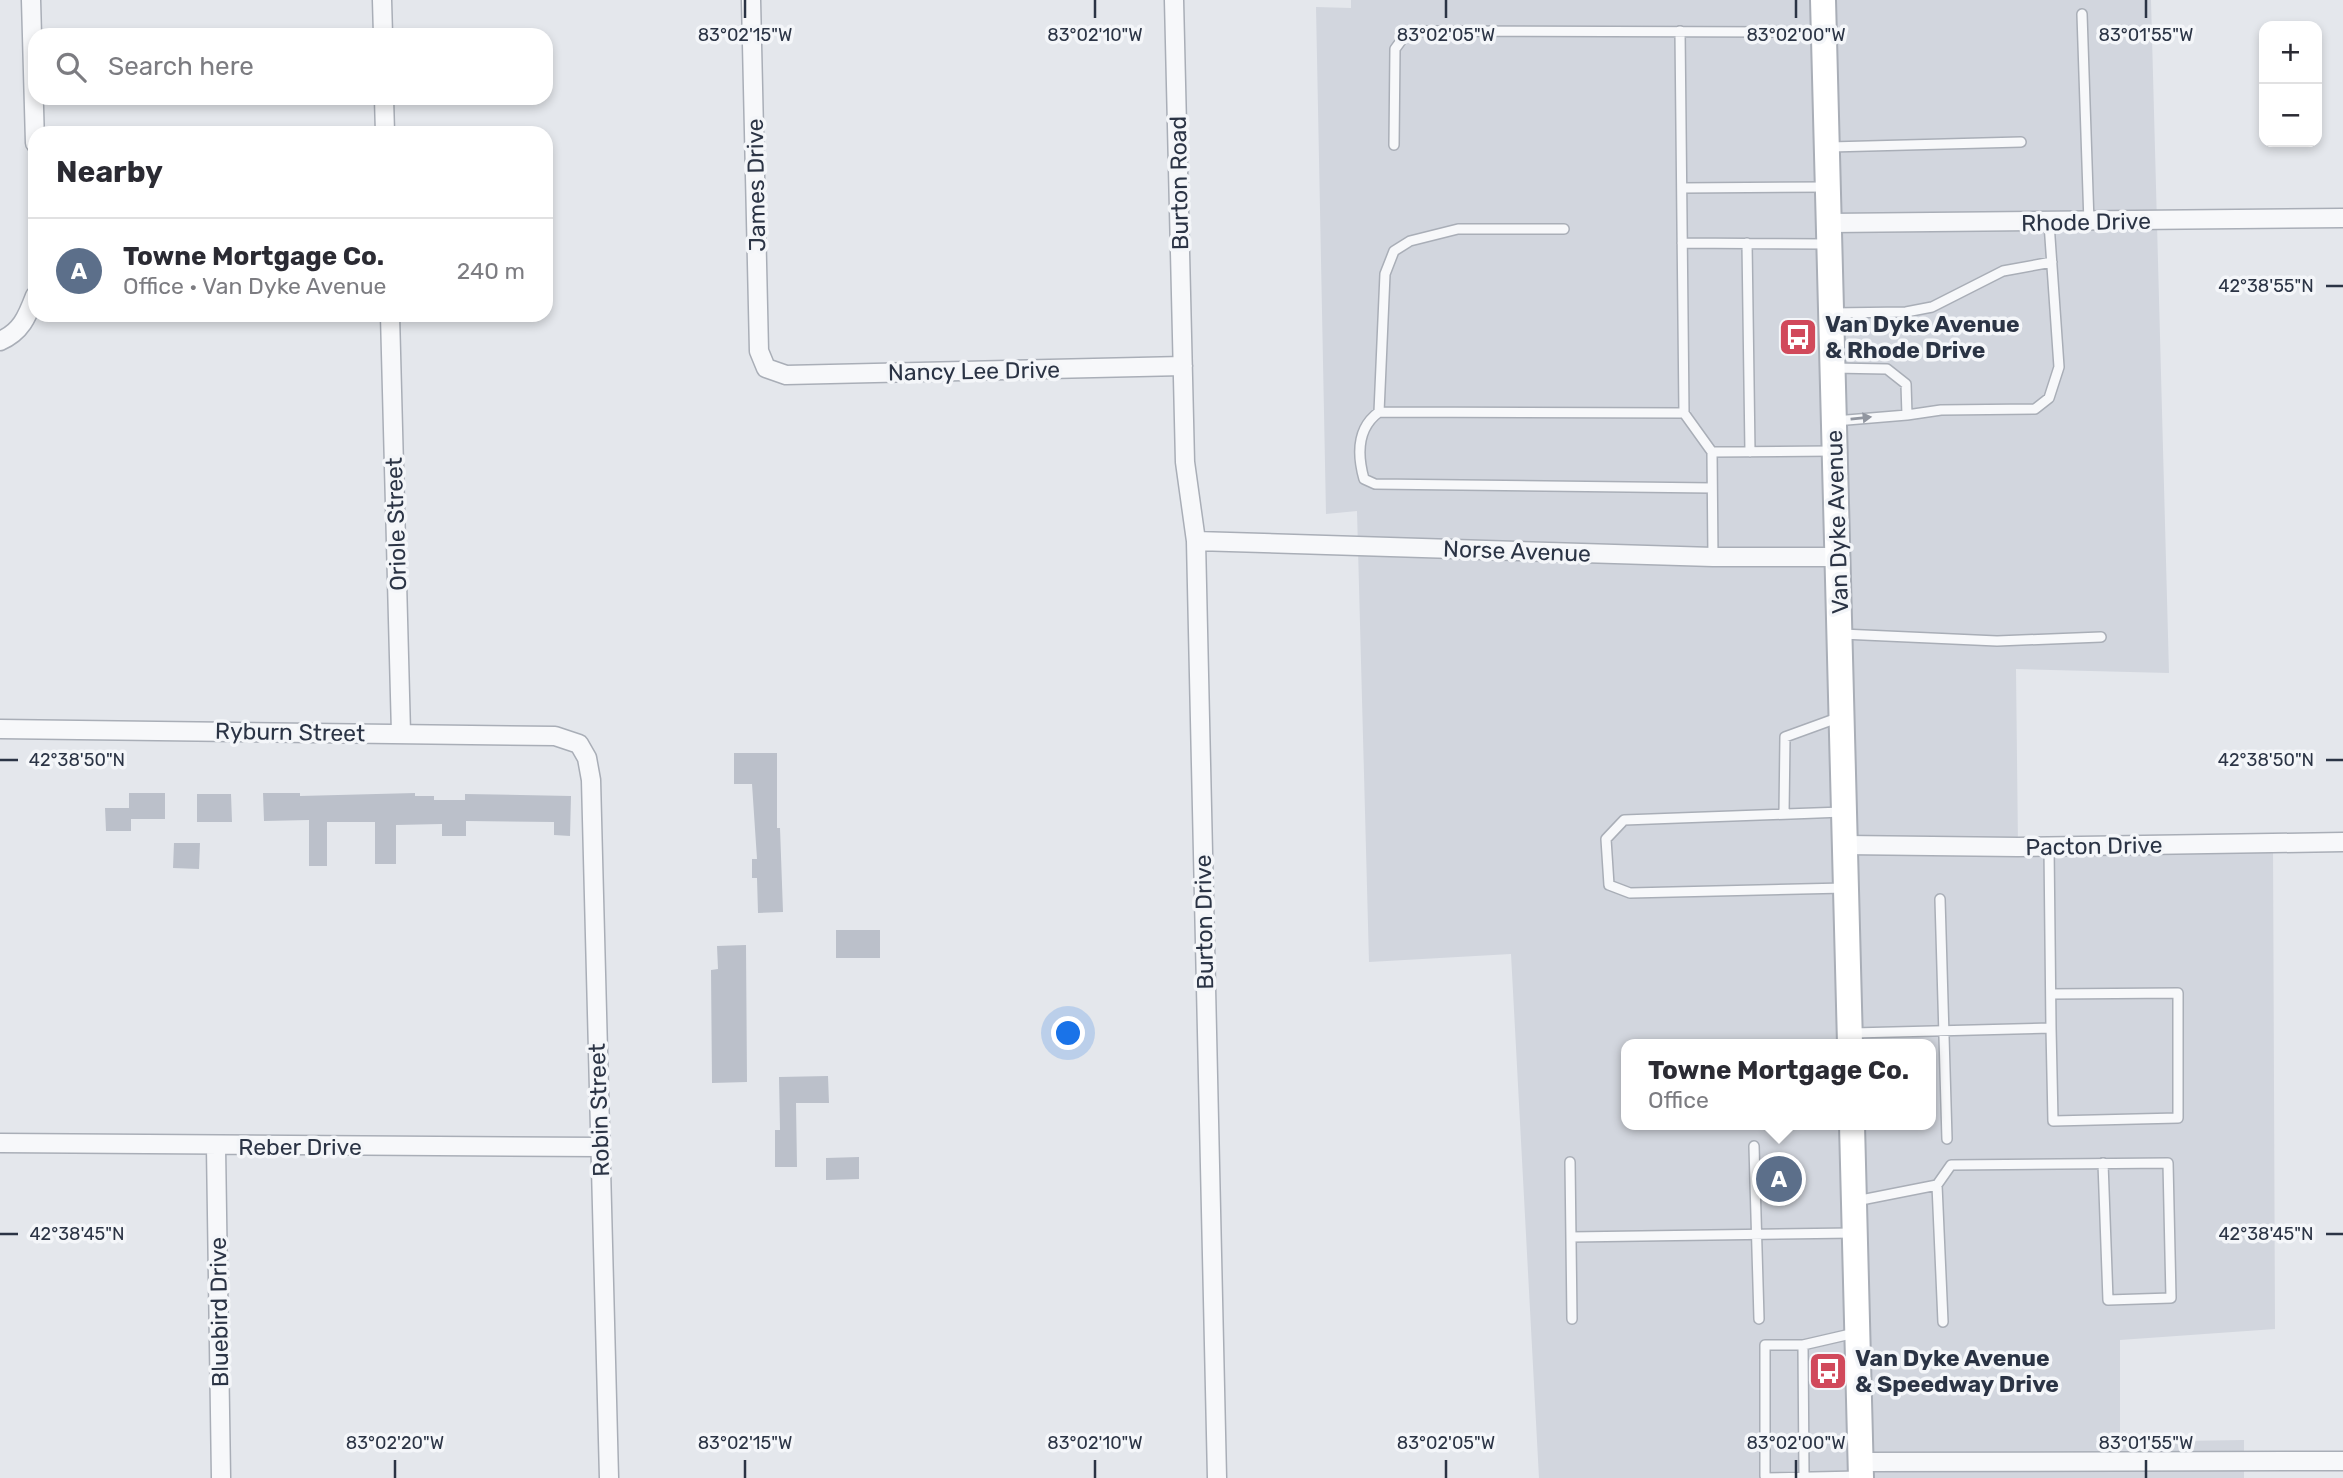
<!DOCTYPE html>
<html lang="en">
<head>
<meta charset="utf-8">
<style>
	body { margin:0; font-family:Rubik,sans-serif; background:#f7f7f7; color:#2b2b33 }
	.controls { position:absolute; right:21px; top:21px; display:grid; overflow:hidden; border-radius:14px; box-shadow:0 4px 10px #0003 }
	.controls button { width:63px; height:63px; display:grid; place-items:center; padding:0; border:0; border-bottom:2px solid #e1e1e2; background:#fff; color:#2b2b33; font:35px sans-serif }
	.you { position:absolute; left:1069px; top:1034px; width:24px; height:24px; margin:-18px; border:5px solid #fff; border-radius:50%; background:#1a73e8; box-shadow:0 0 0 10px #1a73e833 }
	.badge { display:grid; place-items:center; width:46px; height:46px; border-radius:50%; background:#d1495b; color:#fff; font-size:23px; font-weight:700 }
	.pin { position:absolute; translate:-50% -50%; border:4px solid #fff; box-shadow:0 2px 7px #0006 }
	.popup { position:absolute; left:1621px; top:1039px; width:315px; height:91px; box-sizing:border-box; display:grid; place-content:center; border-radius:14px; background:#fff; filter:drop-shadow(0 2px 5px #0005); font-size:23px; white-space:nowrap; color:#7c7c81 }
	.popup b { font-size:26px; color:#2b2b33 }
	.popup::after { content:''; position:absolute; left:50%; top:100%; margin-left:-14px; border:14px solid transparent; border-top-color:#fff }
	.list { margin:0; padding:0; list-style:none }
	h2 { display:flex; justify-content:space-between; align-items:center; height:91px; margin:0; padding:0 28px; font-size:30px }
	h2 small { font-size:23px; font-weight:400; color:#7c7c81 }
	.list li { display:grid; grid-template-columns:46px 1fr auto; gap:21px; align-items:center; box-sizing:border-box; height:105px; padding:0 28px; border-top:2px solid #e1e1e2 }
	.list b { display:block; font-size:26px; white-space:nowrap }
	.list p { margin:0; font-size:23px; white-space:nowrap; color:#7c7c81 }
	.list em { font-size:23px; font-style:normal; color:#7c7c81 }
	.icon { flex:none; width:38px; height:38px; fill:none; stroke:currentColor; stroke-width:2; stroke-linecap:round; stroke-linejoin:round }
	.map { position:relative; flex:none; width:2343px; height:1478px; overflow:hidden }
	.search { position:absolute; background:#fff; box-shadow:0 4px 10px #0003; left:28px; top:28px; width:525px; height:77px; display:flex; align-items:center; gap:18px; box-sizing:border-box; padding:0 24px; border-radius:21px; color:#7c7c81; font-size:26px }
	.panel { position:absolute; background:#fff; box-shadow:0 4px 10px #0003; left:28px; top:126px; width:525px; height:196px; border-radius:21px }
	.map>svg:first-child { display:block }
	.built { fill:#d2d6de; fill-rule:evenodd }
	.building { fill:#bbc0ca }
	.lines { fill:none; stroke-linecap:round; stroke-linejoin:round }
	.service-casing { stroke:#a9aeb7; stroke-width:12 }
	.minor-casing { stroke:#a9aeb7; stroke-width:21 }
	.secondary-casing { stroke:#a9aeb7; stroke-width:28 }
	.service { stroke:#f7f8fa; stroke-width:9 }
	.minor { stroke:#f7f8fa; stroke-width:18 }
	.secondary { stroke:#fff; stroke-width:24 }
	.oneway { fill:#9196a0 }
	.ticks { fill:none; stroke:#2b3445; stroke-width:2.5 }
	.labels { text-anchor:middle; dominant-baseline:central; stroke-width:7; stroke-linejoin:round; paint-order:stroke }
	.street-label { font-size:23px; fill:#2b3445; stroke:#f4f6f9 }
	.poi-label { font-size:23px; font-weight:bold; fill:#2b3445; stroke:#f4f6f9; text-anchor:start }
	.ticks-label { font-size:18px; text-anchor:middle; fill:#2b3445; stroke:#f4f6f9; stroke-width:7; stroke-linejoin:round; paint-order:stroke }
</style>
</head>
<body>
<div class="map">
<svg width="2343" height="1478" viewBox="0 0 2343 1478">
	<rect width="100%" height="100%" fill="#e4e7ec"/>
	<path class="built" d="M1351,0H2151L2169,673L2016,669L2018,847L2273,843L2275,1329L2120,1340V1442L2244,1440V1478H1539L1511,954L1369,962L1357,511L1326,514L1316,7L1351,8ZM1627,1044H1931V1125H1627Z"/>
	<path class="building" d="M734,753H777V828H780L783,912L758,913L757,878H752V859H757L752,784H734Z
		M129,793H165V819H131V831H106L105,808H129Z
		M263,793H300V796L415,793V796H434V800H465V794L571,796L570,836L554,835V822L466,821V836H442V824L396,825V864H375V822H327V866H309V820L264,821Z
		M197,794H231L232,822H197Z
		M174,843H200L199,869L173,868Z
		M836,930H880V958H836Z
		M746,945L747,1082L712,1083L711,970L718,969L717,946Z
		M828,1076L829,1103H796L797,1167H775V1130H780L779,1077Z
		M859,1157V1179L826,1180V1158Z"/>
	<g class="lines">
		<g class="service-casing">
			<path id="service" d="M2082,14L2089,223
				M1680,31L1684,413L1712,452
				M1394,145L1395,49L1403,38L1420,31L1823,32
				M1830,147L2021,142
				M1682,188L1827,187
				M1564,229H1458L1410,241L1394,251L1385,274L1379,412L1684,413
				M1682,243L1827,244
				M1747,243L1750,452
				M1833,313L1906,312L1932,307L2003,271L2052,262
				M1833,368L1887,369L1906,384L1907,415L1835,421
				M1379,412C1357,428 1357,454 1364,479L1375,484L1712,488
				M1907,415L1941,410L2035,409L2049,398L2059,367L2049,223
				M1713,557L1712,452L1833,451
				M1842,634L1997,641L2101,637
				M1843,812L1624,820L1606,839L1609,885L1630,893L1845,888
				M1784,814L1785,737L1840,717
				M1940,899L1947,1139
				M2051,994L2178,993V1118L2053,1121L2051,1028
				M1853,1033L2051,1028L2049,847
				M1754,1146L1759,1319
				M1570,1162L1572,1319
				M1937,1185L1943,1322
				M1856,1201L1937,1185L1951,1165L2168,1163L2171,1298L2108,1300L2103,1163
				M1571,1237L1853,1233
				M1765,1476V1345H1803
				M1804,1476L1803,1345L1855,1333
				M1765,1478L1859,1476"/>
		</g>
		<g class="minor-casing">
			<path id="minor" d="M31,0L35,143
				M382,0L383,35
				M751,0L759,351L766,368L786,375L1183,366
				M1174,0L1185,462L1196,541L1217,1478
				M384,98L385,133
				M1830,223L2343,218
				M390,315L401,733
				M0,341C21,332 27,317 35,296
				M1196,541L1713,557H1838
				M0,729L555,736L579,744L587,758L591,780L609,1478
				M1845,845L2018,847L2343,842
				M0,1143L600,1147
				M216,1147L221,1478
				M1860,1462L2343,1461"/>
		</g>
		<g class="secondary-casing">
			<path id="secondary" d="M1823,0L1850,1044
				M1852,1125L1861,1478"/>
		</g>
		<use href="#service" class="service"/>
		<use href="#minor" class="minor"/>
		<use href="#secondary" class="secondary"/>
	</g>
	<defs><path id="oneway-solid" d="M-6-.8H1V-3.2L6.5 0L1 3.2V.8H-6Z" transform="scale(1.75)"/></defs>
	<use class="oneway" href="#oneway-solid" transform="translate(1861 418) rotate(-6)"/>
	<path class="ticks" d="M745,0V18M1095,0V18M1446,0V18M1796,0V18M2146,0V18M2326,286H2343M0,760H18M2326,760H2343M0,1234H18M2326,1234H2343M395,1460V1478M745,1460V1478M1095,1460V1478M1446,1460V1478M1796,1460V1478M2146,1460V1478"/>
	<defs>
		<g id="bus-square" transform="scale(2.0125)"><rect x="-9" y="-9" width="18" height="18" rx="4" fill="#d1495b" stroke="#f4f6f9"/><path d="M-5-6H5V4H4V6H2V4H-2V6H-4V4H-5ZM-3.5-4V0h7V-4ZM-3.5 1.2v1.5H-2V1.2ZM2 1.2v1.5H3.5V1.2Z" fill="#fff"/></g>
	</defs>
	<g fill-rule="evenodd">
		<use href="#bus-square" x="1798" y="337"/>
		<use href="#bus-square" x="1828" y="1371"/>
	</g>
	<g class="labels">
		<g class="street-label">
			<text transform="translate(1179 183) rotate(-91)">Burton Road</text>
			<text transform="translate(756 185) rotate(-91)">James Drive</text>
			<text transform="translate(2086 222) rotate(-1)">Rhode Drive</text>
			<text transform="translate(974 371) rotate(-1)">Nancy Lee Drive</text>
			<text transform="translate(1837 522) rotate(-92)">Van Dyke Avenue</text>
			<text transform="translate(396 524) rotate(-92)">Oriole Street</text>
			<text transform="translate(1517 551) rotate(2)">Norse Avenue</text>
			<text transform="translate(290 732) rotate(1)">Ryburn Street</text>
			<text transform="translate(2094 846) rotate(-1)">Pacton Drive</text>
			<text transform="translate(1204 922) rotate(-91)">Burton Drive</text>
			<text transform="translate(599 1110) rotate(-92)">Robin Street</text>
			<text x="300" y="1147">Reber Drive</text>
			<text transform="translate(219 1312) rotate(-91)">Bluebird Drive</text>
		</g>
		<g class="poi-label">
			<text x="1825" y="324">Van Dyke Avenue<tspan x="1825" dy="26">&amp; Rhode Drive</tspan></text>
			<text x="1855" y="1358">Van Dyke Avenue<tspan x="1855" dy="26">&amp; Speedway Drive</tspan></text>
		</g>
	</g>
	<g class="ticks-label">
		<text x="745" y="41">83°02'15"W</text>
		<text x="1095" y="41">83°02'10"W</text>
		<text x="1446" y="41">83°02'05"W</text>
		<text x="1796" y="41">83°02'00"W</text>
		<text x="2146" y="41">83°01'55"W</text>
		<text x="2266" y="292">42°38'55"N</text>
		<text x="77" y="766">42°38'50"N</text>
		<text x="2266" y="766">42°38'50"N</text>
		<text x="77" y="1240">42°38'45"N</text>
		<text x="2266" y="1240">42°38'45"N</text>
		<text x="395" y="1449">83°02'20"W</text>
		<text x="745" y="1449">83°02'15"W</text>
		<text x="1095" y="1449">83°02'10"W</text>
		<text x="1446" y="1449">83°02'05"W</text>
		<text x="1796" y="1449">83°02'00"W</text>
		<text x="2146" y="1449">83°01'55"W</text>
	</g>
</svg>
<div class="controls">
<button>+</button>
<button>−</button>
</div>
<div class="you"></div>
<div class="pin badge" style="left:1779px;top:1179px;background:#5c6f8a">A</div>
<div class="popup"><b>Towne Mortgage Co.</b>Office</div>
<div class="search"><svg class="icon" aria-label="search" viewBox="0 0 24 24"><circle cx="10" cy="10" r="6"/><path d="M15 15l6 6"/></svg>Search here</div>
<section class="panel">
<h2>Nearby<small></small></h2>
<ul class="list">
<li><span class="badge" style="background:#5c6f8a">A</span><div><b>Towne Mortgage Co.</b><p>Office · Van Dyke Avenue</p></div><em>240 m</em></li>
</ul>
</section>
</div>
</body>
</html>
